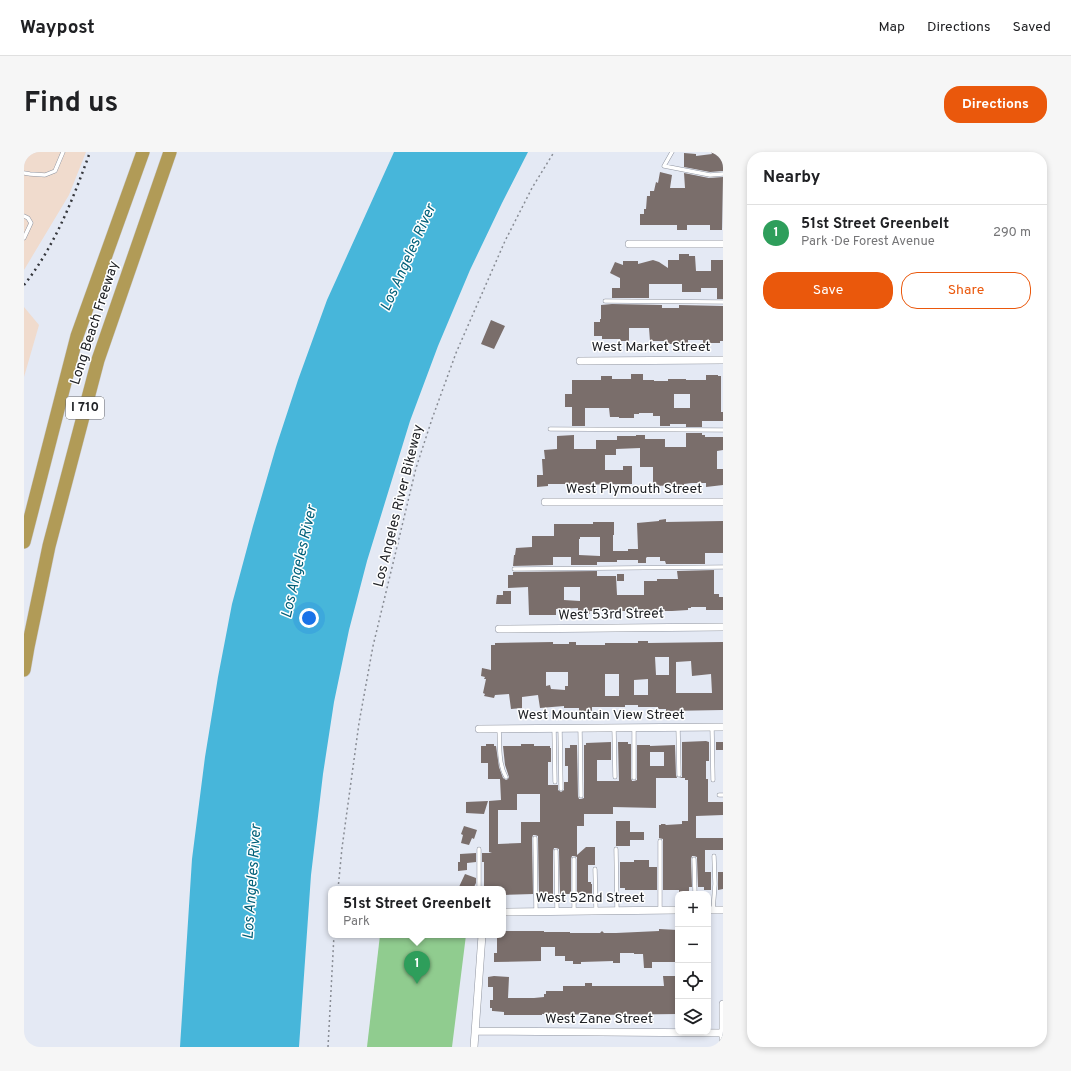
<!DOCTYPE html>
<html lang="en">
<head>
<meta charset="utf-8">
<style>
	body { margin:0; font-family:Overpass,sans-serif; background:#f6f6f6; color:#202124 }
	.controls { position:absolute; right:12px; bottom:12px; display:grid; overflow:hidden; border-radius:8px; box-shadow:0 2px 6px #0003 }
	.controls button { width:36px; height:36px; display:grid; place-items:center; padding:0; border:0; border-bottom:1px solid #e0e0e0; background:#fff; color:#202124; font:20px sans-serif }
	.you { position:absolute; left:285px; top:466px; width:14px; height:14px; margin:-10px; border:3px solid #fff; border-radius:50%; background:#1a73e8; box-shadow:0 0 0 6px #1a73e833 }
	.badge { display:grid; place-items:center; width:26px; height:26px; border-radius:50%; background:#ea580c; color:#fff; font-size:13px; font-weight:700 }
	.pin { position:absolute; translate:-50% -33px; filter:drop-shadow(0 1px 2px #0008) }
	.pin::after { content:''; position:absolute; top:21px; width:14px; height:12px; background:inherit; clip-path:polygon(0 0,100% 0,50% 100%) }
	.popup { position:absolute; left:304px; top:734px; width:178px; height:52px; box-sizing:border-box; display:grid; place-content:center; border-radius:8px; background:#fff; filter:drop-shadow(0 1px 3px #0005); font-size:13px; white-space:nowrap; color:#757577 }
	.popup b { font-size:15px; color:#202124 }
	.popup::after { content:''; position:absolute; left:50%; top:100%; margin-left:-8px; border:8px solid transparent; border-top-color:#fff }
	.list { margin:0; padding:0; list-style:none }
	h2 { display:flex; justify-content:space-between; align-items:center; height:52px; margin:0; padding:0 16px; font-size:17px }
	h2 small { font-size:13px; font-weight:400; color:#757577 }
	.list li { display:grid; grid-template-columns:26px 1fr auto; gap:12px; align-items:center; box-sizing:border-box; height:56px; padding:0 16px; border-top:1px solid #e0e0e0 }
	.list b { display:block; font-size:15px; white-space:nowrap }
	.list p { margin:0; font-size:13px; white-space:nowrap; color:#757577 }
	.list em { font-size:13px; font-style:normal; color:#757577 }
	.actions { display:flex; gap:8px; padding:12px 16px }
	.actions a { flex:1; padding:9px 0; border:1px solid #ea580c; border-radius:16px; text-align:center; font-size:14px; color:#ea580c }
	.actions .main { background:#ea580c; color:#fff }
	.icon { flex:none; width:22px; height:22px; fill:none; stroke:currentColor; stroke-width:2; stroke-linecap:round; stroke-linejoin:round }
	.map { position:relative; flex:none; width:699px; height:895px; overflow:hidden; border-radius:16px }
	header { display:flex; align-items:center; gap:24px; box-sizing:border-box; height:56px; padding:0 20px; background:#fff; border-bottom:1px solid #e0e0e0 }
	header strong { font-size:19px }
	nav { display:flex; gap:22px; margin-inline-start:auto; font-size:14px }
	.intro { display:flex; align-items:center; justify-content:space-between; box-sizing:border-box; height:96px; padding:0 24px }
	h1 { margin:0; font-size:28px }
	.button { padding:10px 18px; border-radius:16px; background:#ea580c; color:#fff; font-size:14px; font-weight:700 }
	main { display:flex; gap:24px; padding:0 24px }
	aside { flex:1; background:#fff; border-radius:16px; box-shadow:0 2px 6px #0003 }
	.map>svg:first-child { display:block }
	.commercial { fill:#f0dbcd }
	.green { fill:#90cc8f }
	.water { fill:#47b6da }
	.building { fill:#7a6e6b; fill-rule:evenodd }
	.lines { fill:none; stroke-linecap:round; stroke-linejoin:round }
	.service-casing { stroke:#9095a0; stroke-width:4.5 }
	.minor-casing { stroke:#9095a0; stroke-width:8 }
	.motorway-casing { stroke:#cacacb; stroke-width:14 }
	.path { stroke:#888c94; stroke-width:1.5; stroke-dasharray:2 3; stroke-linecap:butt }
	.service { stroke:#fff; stroke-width:3.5 }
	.minor { stroke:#fff; stroke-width:7 }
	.motorway { stroke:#b19b57; stroke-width:13 }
	.rail { stroke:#35373c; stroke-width:2.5; stroke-dasharray:2 4; stroke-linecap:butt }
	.labels { text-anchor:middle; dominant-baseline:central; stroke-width:3; stroke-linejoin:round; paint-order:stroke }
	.shield { fill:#fff; stroke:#646568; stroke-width:1 }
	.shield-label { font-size:13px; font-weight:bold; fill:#212327 }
	.street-label { font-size:14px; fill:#212327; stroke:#fff }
	.water-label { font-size:15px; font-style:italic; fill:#016079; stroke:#fff }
</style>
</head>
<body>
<header>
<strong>Waypost</strong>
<nav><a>Map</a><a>Directions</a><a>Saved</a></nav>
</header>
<div class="intro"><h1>Find us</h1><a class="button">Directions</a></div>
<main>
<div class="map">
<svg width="699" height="895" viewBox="0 0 699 895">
	<rect width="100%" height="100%" fill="#e4e9f4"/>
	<path class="commercial" d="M0,0H62L45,43L0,118Z
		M0,155L15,173L0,225Z"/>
	<path class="green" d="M356,783H442L428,895H343Z"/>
	<path class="water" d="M370,0H504L478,51L446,118L414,194L386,269L343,409L325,478L310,550L299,622L287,723L275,895H156L168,707L181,605L194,525L208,452L229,374L252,295L274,228L303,148Z"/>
	<path class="building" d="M687,0H699V19L686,20L660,15V1L672,2V4L688,2Z
		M636,20L648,23L646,36H661L660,21L685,26L699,25L698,78H686V73H663V78H653V73H616V62H620V57H622L623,44H626V39H630L632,30L634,31Z
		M655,102H665V104H671L672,119H687V108H699V147H693V136H677V140H658V132H625V146H588V136H596V126L586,121L591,110L599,113V109H614V112L629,108L635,110L644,116V108H655Z
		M588,152L638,153V156H655V153L699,154V189H696V191H679V188H664V192H640V189H626L625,176H605V189H596V187H578V184H570V170H576V167H577V153Z
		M467,168L481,174L470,197L457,192Z
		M607,222H619V228H630V229H644V227H662V228H682V223H694V224H697V260H699V269H678V275H662V272H646V274H636V264H629V261H615V262H610V266H595V265H586L585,256H561V274H548V255H541V242H548V228H577V224H588V227H607ZM650,242H666V256H650Z
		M662,281H678V283H681V285H699V298L693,299V317H699V333L682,335V331H668L660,332V333L629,334V315H616V296L592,297V303H581V318H599V314H608V332L543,333V332H524V334L513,335V323H519L518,307H521L520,298L533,297V284L550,283V297H572V288H593V284H612V283H621V287H641V295H662Z
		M642,367V370L699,369V401H681V412H642L641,409H636V405H623L622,406V411H614V408H593V410H573V413H547V405H529V413L489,414L490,403H491L492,396L508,395V384H530V372H569V370H590V383H589V399H604V397H614L613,371L635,369V368ZM556,385H576V404L555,403V387H556Z
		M690,418V442H695V445H699V458H682V455H667V456H664V458L648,459H566V462H554V456L532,457V463H505L504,435L484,436V423H489V420L573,419V424H592L593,443H620V429H633V427H654L653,419ZM540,435H556V449L540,448Z
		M593,422H600V429H593Z
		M479,439H487V452H472L473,443H479Z
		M614,489H624V491L699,490V558L642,559V557H634V555H614V553H601V555H568V559L555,560V556H540V554L516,556L514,543L498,545V556L487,557L485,542L471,543L470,546L460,544L461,542L459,541L462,527H460L461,525L457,524L458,516L467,518V493H471V491L529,490V492H545V490H552V493H581V491H614ZM631,505H645V523H632ZM667,509L668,524L687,522L688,541H652V510ZM522,520H544V534H541V538L527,537L526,533L522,534ZM581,522H595V544H581ZM624,527V543H610V528Z
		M682,589L685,590V609H682V627H684V650H699V663L672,664V686H699V698H681V720H687V738H680V735H674L673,707V705L670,704H668L667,707L668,735H665V742H655V738H639V687L635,686V673H637V672H641L642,673L658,672V669H664V628H661V626H632V656L589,655V662H560V674H553V703L562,695H571V713H564V730H567V732H568V742H553V705L550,704H548L547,707V742H536L535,699V697L532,696H530L529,699V742H515L514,686V684L511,683H509L508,686L509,742L479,743V737H460V710H458V701H468L465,700V649L477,648L476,627H464V611H457V594H462V592H470V594H472L475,615L479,626L482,628L484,627L485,625L481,613L479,594H497V592H510V594H526V596H527V610H524V633H534V638L537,640L540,638V630H544V614H541V596H546V593H553L554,644L555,647H557L560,646V593H562V591L587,590V608H573V629H595L594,590H604V592H607V626L608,629H610L613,628V593H626V594L651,593L652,623L653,626H655L658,625V590ZM626,600H640V614H626ZM493,642H516V670H497V691L474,692V658H493Z
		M692,590H699V598H692Z
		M464,649L460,662L442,661V650Z
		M592,669H606V680H620V688H606V694H592Z
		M440,674L453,678L450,687L448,686L445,693L437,691L439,683L437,682Z
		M452,701V710L443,711V718L434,719V710H436V702Z
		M610,708H625V715H633V738H601V736H596V710H610Z
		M694,720H699V737L694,738Z
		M441,722L452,726V731L449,737H434Z
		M635,777L654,778V810H628V816H620L619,802H610V801H596V811H589V809L557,810V812H549V809H541V804H531V795H517V809L470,810V801H473V783H479V779H520V780H546V781H576L578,779L580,781H592L635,779Z
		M470,824L485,825L484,846H510L520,845V842H522V839H539V834H561V831H568V834H640L639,824H654V862L570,863V862L534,863V862H518V863H480V860L469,859H468V856H466V848H469V835H464V825Z"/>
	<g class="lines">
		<g class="service-casing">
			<path id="service" d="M648,0L640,14L686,23L699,22
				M0,21L6,22L21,23L31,19L39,0
				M0,64L4,66L7,71L0,86
				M581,149L699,150
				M526,277L699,278
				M490,417L699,415
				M654,575L655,623
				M688,575L689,628
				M475,576C476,592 474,611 482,625
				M530,576L531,630
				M536,576L537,637
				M556,576L557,644
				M590,576L591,625
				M610,576V626
				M695,643H699
				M511,686L512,759
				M455,697V737
				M592,697L593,759
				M532,699L533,759
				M550,707V759
				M670,707L671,742
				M571,717L572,759
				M636,758V689
				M689,758L691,732L690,704"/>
		</g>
		<g class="minor-casing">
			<path id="minor" d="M605,92H699
				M556,209L699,208
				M521,350H699
				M475,477L699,475
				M455,577L699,575
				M684,758H699
				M479,760L654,758
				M699,852V893
				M451,879L699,881
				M450,895L458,783"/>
		</g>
		<g class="motorway-casing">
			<path id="motorway" d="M0,390L53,184L119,0
				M0,518L4,495L25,394L74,208L146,0"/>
		</g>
		<path class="path" d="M314,737L318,696L335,571L349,494L392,316L408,267L432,201L481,89L508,36L530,0
			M304,895L310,783"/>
		<use href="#service" class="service"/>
		<use href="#minor" class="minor"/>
		<use href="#motorway" class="motorway"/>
		<path class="rail" d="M0,133C31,94 49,47 66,0"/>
	</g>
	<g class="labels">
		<rect class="shield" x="42" y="245" width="38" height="22" rx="3"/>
		<g class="shield-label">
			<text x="61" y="256">I 710</text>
		</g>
		<g class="street-label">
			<text transform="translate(71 171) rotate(-72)">Long Beach Freeway</text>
			<text x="627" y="195">West Market Street</text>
			<text x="610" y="337">West Plymouth Street</text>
			<text transform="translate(375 354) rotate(-76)">Los Angeles River Bikeway</text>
			<text transform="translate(587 463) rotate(-1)">West 53rd Street</text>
			<text x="577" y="563">West Mountain View Street</text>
			<text x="566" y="746">West 52nd Street</text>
			<text x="575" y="867">West Zane Street</text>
		</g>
		<g class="water-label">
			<text transform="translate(385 106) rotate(-66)">Los Angeles River</text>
			<text transform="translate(276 410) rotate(-77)">Los Angeles River</text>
			<text transform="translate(229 730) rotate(-86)">Los Angeles River</text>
		</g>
	</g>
</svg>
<div class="controls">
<button>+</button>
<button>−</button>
<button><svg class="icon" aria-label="locate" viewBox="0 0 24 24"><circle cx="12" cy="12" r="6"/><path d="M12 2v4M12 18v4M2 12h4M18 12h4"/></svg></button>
<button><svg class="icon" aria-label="layers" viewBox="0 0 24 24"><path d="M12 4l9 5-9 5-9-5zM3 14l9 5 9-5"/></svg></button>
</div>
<div class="you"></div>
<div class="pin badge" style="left:393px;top:832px;background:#2e9e5b">1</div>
<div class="popup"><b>51st Street Greenbelt</b>Park</div>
</div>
<aside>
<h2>Nearby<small></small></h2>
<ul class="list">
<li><span class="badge" style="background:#2e9e5b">1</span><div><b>51st Street Greenbelt</b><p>Park · De Forest Avenue</p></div><em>290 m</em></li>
</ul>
<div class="actions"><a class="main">Save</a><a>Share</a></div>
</aside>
</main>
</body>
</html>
